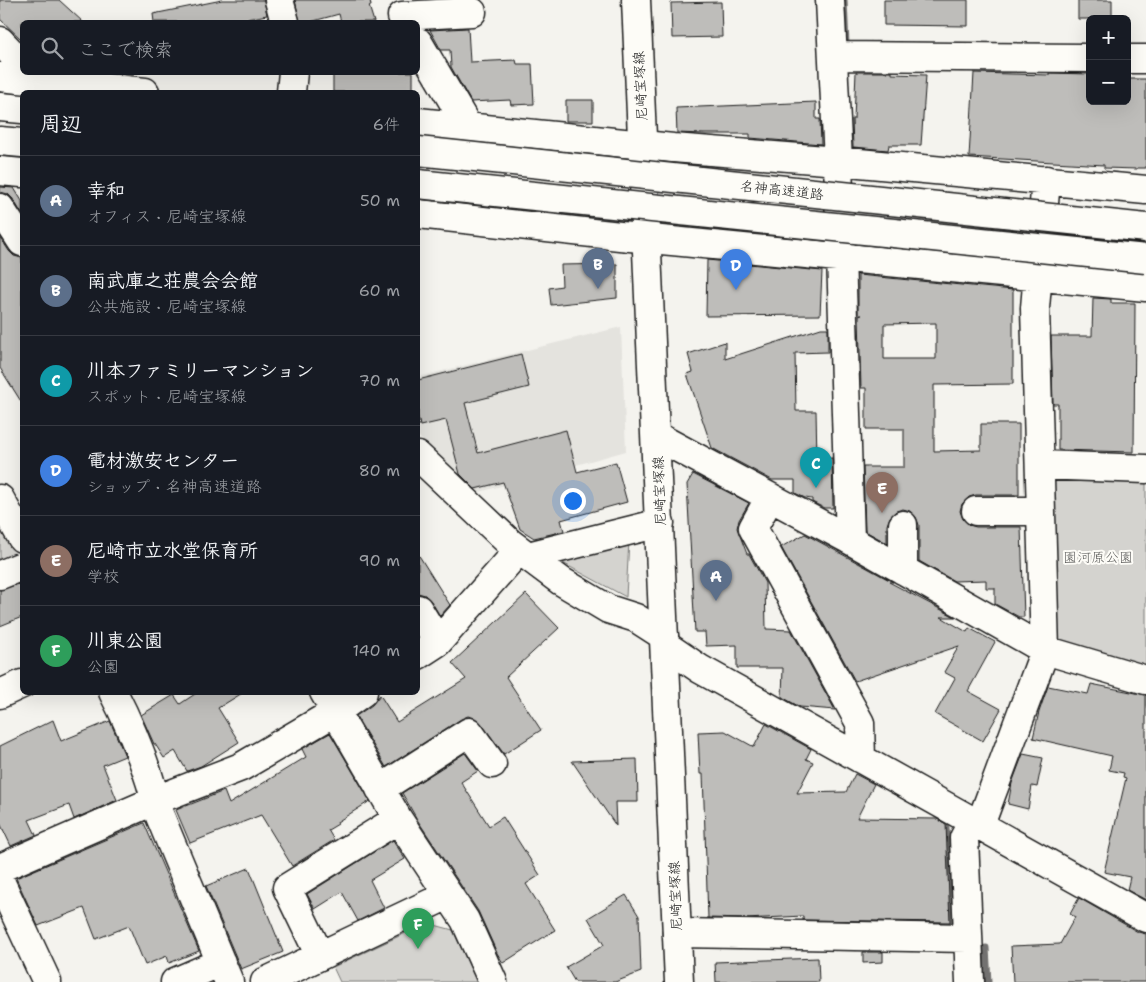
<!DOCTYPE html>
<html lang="ja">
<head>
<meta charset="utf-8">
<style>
	body { margin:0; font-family:"Shantell Sans","Klee One",sans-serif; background:#242831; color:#f1f3f6 }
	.controls { position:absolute; right:15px; top:15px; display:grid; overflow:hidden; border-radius:8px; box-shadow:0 5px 20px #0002 }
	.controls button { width:45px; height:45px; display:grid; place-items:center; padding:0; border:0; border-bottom:1px solid #363941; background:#171b24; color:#f1f3f6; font:25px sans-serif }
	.you { position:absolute; left:572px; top:500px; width:18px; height:18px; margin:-12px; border:4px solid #fff; border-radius:50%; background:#1a73e8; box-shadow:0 0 0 8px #1a73e833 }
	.badge { display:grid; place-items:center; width:32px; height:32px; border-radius:50%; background:#919294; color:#fff; font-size:16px; font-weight:700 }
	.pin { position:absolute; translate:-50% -41px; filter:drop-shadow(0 1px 2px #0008) }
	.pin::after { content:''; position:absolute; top:26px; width:18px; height:15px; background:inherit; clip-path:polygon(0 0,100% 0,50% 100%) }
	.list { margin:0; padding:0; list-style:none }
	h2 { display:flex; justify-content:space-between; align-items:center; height:65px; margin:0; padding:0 20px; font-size:21px }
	h2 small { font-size:16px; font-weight:400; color:#9ea1a6 }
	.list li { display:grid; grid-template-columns:32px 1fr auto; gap:15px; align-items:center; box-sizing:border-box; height:90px; padding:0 20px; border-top:1px solid #363941 }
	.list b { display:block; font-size:19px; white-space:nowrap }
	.list p { margin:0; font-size:16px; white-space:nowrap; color:#9ea1a6 }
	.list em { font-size:16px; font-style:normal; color:#9ea1a6 }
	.icon { flex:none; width:28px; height:28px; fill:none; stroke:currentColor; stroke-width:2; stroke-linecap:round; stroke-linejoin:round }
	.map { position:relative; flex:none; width:1146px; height:982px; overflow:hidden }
	.search { position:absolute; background:#171b24; box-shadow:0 5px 20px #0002; left:20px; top:20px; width:400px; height:55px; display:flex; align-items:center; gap:12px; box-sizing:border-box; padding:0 18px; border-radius:8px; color:#9ea1a6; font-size:19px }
	.panel { position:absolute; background:#171b24; box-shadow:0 5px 20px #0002; left:20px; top:90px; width:400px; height:605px; border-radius:8px }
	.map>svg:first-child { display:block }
	.built { fill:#e4e3de }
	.green { fill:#d4d3cf; stroke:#787876 }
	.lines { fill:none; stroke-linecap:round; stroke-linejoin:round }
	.stream { stroke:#72716f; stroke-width:7 }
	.building { fill:#bebdba; stroke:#1c1c1c; fill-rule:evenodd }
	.minor-casing { stroke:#1c1c1c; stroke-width:31 }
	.major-casing { stroke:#1c1c1c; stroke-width:31 }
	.highway-casing { stroke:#1c1c1c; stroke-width:31 }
	.minor { stroke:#fdfcf7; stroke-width:28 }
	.major { stroke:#fdfcf7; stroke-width:28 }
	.highway { stroke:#fdfcf7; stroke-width:28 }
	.highway-bridge-casing { stroke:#1c1c1c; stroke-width:31; stroke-linecap:butt }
	.highway-bridge { stroke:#fdfcf7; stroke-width:28 }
	.labels { text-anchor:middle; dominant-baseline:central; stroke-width:4; stroke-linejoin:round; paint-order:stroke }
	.street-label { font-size:14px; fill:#1c1c1c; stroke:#fdfcf7 }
	.park-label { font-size:14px; fill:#5c5c5b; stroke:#fdfcf7 }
</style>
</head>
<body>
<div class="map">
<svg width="1146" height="982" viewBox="0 0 1146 982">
	<rect width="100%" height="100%" fill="#f4f3ee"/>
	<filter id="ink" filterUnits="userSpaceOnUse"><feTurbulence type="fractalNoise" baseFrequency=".02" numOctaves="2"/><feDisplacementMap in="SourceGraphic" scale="10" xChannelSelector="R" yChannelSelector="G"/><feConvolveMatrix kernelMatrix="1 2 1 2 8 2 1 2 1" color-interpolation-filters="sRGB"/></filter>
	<g filter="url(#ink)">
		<path class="built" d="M621,327L626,451L476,493L418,436V377Z"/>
		<path class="green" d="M1061,476L1146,479V670L1064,644L1051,631L1050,483Z
			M0,517L20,551L17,561L0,567Z
			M629,540L626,597L548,555Z
			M427,923L453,930L477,982H340L333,967Z"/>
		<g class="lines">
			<path class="stream" d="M844,0L846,45
				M946,828L952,919
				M986,948L988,982"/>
		</g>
		<path class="building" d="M0,0H59L83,22H22V40L0,19Z
			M222,0H264L267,15L231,22H154L153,14Z
			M295,0H370L371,6H369L374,22H341L339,14L310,22H300Z
			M884,0H968V26L884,25Z
			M1078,0H1112V19H1078Z
			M721,2L722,37L672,38L671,3Z
			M468,28L470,62L516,60L517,64H532L534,104L511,105L510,100L471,102L451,67L450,50H441L430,30Z
			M333,72H413V92H333Z
			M856,72H892V74L926,75L921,145H889L888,150L853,147L852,119H854Z
			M974,73L1049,75V73L1090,74V101H1127V79H1146V168H1137V169L1104,168V165L969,157Z
			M566,100H593V121H566Z
			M816,102V119H820L821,144L750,138V134H704L677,133L676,108Z
			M0,187L14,188L22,201V214L13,199L8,194L0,192Z
			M0,237L9,251L14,256L22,258V403L0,368Z
			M707,260L822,271L820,315L706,316Z
			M617,264V298L551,305L549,288L562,286L561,265Z
			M858,275L1013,290V384L934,385V451L981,450V424H1019V495H976L969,497L962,504L960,511L963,519L969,525L976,527H1021L1024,617H1019L995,604V588H986V580L954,581L919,561V525L916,517L910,511L903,509L896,511L890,517L887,525V543L865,531L863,467H904V429H866V388H861L859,316L862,315H858ZM936,323V359H884V324Z
			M1093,298L1111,299V303H1135L1134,452L1058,450V404H1053L1051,336H1092Z
			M821,328H828V352L795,353L796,411H816L817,459L832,458L833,508H824L812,502V499L805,498L795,493V480H772L712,448L687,374L693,372L688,354L725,342V359Z
			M521,354L529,387L465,403L478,453L566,430L577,472L616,462L627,502L561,520L564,531L534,538L520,529L503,482L475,489L460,474L446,420L420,426L418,416V380Z
			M693,474L749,503L739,520L737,528L747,554H749L765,583L766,629L791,630L835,710L800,707L782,697L783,668H737V645L706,646L705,632H695L687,484Z
			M805,534L893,582H889L955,617H941L967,632L969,628L995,642L968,691L1001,709L983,741L935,714L955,678L944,672L959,646L855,681L781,547Z
			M418,554L450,605L440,616L431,601L425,595L418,593Z
			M22,583V617L0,626V590Z
			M526,594L559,628L506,677L541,730L504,754L481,723L475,718L468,716L461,719L386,767L356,716L372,705L380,695L397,722L466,679L452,663Z
			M1091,684L1146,695V900L1127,890L1130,877L1104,872L1126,778L1123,777L1124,773L1109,770L1112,756L1033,738L1039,712L1048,686L1088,694Z
			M198,692H244L218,708L239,742L201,766L187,771L175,751L164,758L155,744H154L141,715L174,695L180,704Z
			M53,720L61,741L110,721L125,756L103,765L117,800L74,819L69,805L29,820L36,835L11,846L0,823V746Z
			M766,724L811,749L806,759L813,762L797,793L846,792L855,774L874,784L857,818L937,819L946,824L950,922L803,920V916L746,919L708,918L703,774H700L698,732L725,731L754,747Z
			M330,733L370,801L337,822L338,824L328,830L334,840L292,866L261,815L190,843L176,810L224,791L229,804L306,757L302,749Z
			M465,753L478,771L461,782L489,826L503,817L540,875L526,884L555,930L503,963L497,953L478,911L418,821L402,793Z
			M1023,754L1043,758L1037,787L1032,786L1028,809L1008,804L1012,783Z
			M637,759L638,802H615L616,826L572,761Z
			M144,823L199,951L169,963L167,956L145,965L129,926L96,939L84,908L38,926L16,878Z
			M393,840L405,859L370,880L384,908L358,921L342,892L315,909L307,894Z
			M249,868L283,952L241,969L206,886Z
			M626,895L639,916L641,972L615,982H575L566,967L604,945L588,918Z
			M1079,898L1138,932L1146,934V982H1013L1011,946L1060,944L1075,917L1070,914Z
			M863,952H883V962L863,963Z
			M818,958L819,982H716L715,962Z"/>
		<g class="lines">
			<g class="minor-casing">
				<path id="minor" d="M279,0L285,22
					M830,0L838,161L850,540
					M402,16L472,12
					M0,41L22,64
					M418,42L468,127
					M833,56L1090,58
					M1127,59H1146
					M0,77L145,92
					M291,92L293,72
					M418,122L673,148L838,161L1146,190
					M0,171L22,173
					M0,208L22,242
					M418,214L620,236L1146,287
					M656,436L850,540L1045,650L1146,680
					M418,456L510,543L561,581L608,609L636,618L664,636
					M1040,465L1146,469
					M770,497L753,528L860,723L861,759
					M0,499L22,538
					M976,511H1041
					M903,525V570
					M528,556L660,523
					M0,575L22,566
					M418,609L438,642
					M665,645L700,669L1146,918
					M418,655L438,642L519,550
					M113,692C133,731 149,771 159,814L229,982
					M324,692L398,819L465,920L493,982
					M0,694L22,684
					M380,789L469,732L492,764
					M980,825L1045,650L1035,308L1046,180
					M0,868L156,800L241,767L335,712L363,692
					M0,881L47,982
					M677,933L968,938
					M320,956L287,888L398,819
					M175,982L221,962
					M265,982L448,895
					M970,982L964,838L973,821"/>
			</g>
			<g class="major-casing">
				<path id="major" d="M636,0L679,982"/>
			</g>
			<g class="highway-casing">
				<path id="highway" d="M0,107L22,109
					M0,141L22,143"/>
			</g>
			<use href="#minor" class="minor"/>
			<use href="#major" class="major"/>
			<use href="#highway" class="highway"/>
			<g class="highway-bridge-casing">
				<path id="highway-bridge" d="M418,151L1146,228
					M418,184L1146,259"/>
			</g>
			<use href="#highway-bridge" class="highway-bridge"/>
		</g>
	</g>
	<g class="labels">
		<g class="street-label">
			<text transform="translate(640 86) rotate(-93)">尼崎宝塚線</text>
			<text transform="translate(782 190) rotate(6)">名神高速道路</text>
			<text transform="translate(659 491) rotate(-92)">尼崎宝塚線</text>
			<text transform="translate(675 896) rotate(-92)">尼崎宝塚線</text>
		</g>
		<g class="park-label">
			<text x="1098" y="557">園河原公園</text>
		</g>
	</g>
</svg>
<div class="controls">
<button>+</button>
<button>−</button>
</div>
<div class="you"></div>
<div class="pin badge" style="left:716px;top:601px;background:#5c6f8a">A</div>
<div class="pin badge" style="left:598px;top:289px;background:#5c6f8a">B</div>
<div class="pin badge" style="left:816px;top:488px;background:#0f9aa8">C</div>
<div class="pin badge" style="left:736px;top:290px;background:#3f7fe0">D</div>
<div class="pin badge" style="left:882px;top:513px;background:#8d6e63">E</div>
<div class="pin badge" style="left:418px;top:949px;background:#2e9e5b">F</div>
<div class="search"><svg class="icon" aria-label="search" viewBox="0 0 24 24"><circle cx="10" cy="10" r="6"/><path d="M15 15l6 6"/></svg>ここで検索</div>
<section class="panel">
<h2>周辺<small>6件</small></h2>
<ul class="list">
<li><span class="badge" style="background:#5c6f8a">A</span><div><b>幸和</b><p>オフィス · 尼崎宝塚線</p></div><em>50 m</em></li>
<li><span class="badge" style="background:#5c6f8a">B</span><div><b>南武庫之荘農会会館</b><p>公共施設 · 尼崎宝塚線</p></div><em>60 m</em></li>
<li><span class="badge" style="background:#0f9aa8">C</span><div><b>川本ファミリーマンション</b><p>スポット · 尼崎宝塚線</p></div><em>70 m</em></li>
<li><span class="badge" style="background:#3f7fe0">D</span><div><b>電材激安センター</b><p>ショップ · 名神高速道路</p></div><em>80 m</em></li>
<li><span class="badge" style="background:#8d6e63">E</span><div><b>尼崎市立水堂保育所</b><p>学校</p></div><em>90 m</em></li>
<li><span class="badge" style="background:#2e9e5b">F</span><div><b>川東公園</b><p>公園</p></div><em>140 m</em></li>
</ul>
</section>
</div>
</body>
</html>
